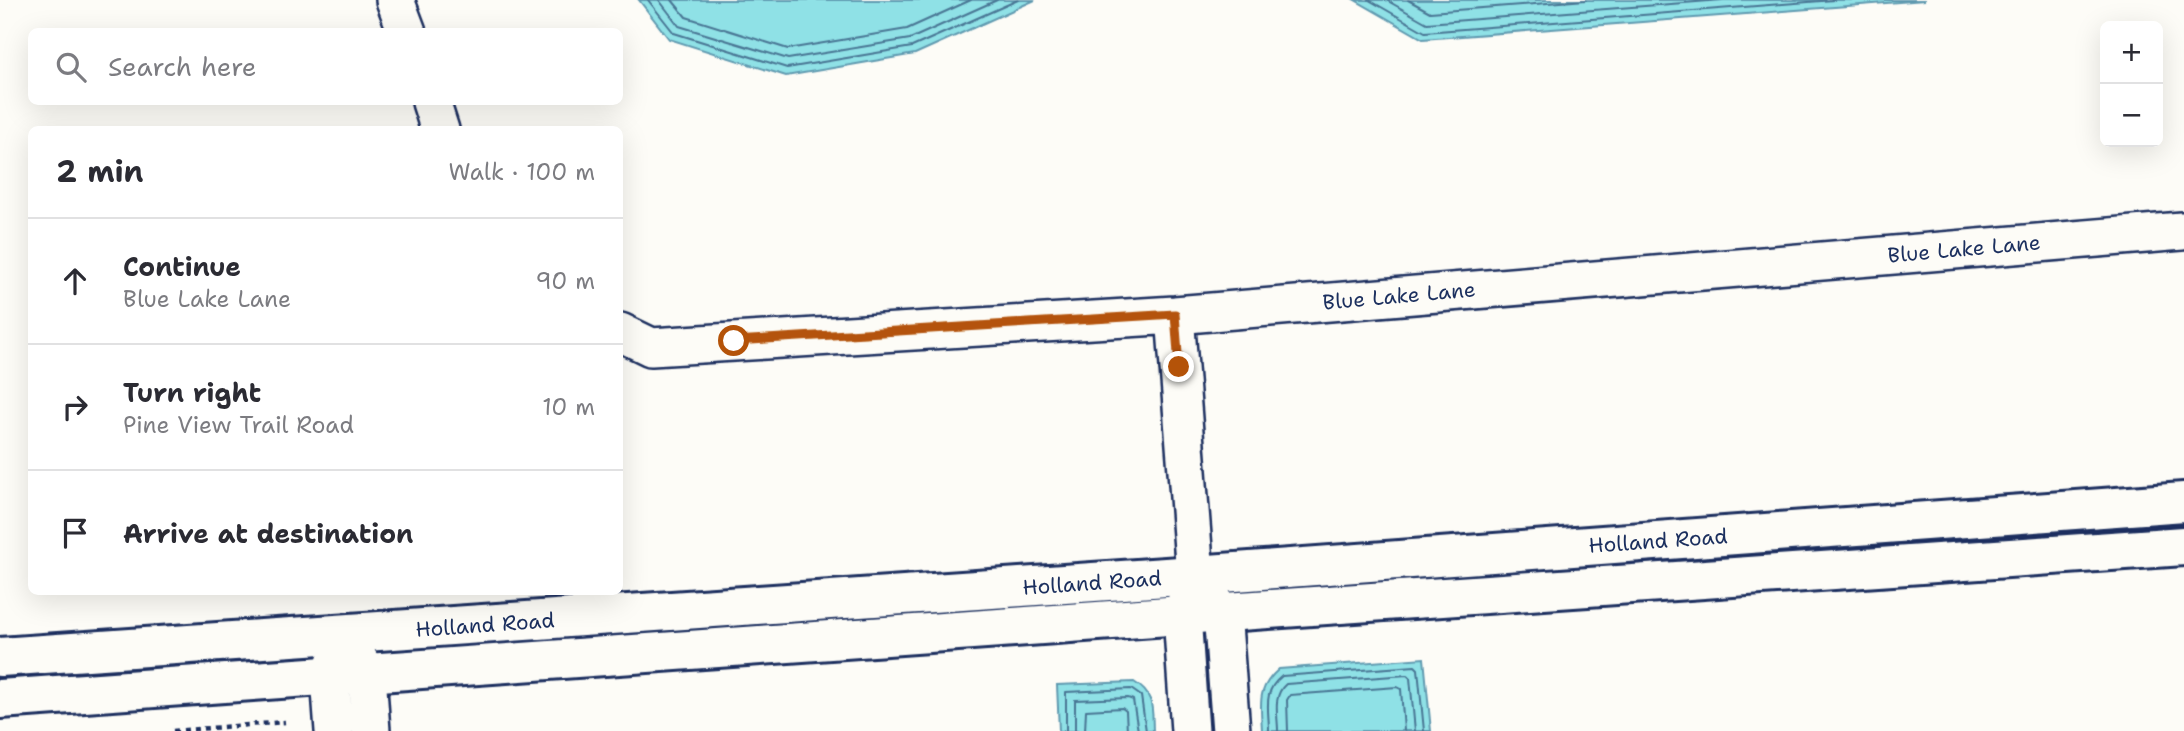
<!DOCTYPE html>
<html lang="en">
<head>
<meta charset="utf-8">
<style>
	body { margin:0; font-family:"Shantell Sans",sans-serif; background:#f7f7f7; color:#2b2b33 }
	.controls { position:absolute; right:21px; top:21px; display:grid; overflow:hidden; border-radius:10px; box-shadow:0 7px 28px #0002 }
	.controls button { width:63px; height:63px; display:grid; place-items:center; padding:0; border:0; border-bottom:2px solid #e1e1e2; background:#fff; color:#2b2b33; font:35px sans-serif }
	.stop { position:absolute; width:21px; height:21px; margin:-16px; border:5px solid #b45309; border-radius:50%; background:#fff }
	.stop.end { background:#b45309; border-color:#fff; box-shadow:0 2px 7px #0008 }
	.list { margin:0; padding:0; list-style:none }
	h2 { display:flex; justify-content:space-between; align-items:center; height:91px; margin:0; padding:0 28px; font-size:30px }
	h2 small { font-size:23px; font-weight:400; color:#7c7c81 }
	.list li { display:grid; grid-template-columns:46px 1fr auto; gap:21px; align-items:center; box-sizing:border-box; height:126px; padding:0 28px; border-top:2px solid #e1e1e2 }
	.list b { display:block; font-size:26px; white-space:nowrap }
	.list p { margin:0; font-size:23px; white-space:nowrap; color:#7c7c81 }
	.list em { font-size:23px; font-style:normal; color:#7c7c81 }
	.icon { flex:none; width:38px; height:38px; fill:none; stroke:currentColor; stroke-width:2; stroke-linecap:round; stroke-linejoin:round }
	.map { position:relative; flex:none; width:2184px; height:731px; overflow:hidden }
	.search { position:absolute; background:#fff; box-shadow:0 7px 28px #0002; left:28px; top:28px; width:595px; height:77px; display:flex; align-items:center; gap:18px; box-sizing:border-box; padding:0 24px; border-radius:10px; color:#7c7c81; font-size:26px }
	.panel { position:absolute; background:#fff; box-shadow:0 7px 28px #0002; left:28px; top:126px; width:595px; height:469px; border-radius:10px }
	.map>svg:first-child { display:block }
	.water { fill:#8fe1e6; stroke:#619ab0; stroke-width:2 }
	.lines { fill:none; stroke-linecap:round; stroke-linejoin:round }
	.shore { stroke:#497694; stroke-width:2 }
	.street-casing { stroke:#1b2f5e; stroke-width:42 }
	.secondary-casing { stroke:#1b2f5e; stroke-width:44 }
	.path { stroke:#1b2f5e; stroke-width:4.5; stroke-dasharray:5 5; stroke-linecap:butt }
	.street { stroke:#fdfcf7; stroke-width:37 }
	.secondary { stroke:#fdfcf7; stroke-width:38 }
	.route { stroke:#b45309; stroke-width:9 }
	.labels { text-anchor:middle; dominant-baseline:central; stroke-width:5; stroke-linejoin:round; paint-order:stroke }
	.street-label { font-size:21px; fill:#1b2f5e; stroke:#fdfcf7 }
</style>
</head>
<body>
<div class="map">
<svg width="2184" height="731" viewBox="0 0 2184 731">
	<rect width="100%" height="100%" fill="#fdfcf7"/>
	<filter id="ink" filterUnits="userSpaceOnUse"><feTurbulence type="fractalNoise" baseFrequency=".0143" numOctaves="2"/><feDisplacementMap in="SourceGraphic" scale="14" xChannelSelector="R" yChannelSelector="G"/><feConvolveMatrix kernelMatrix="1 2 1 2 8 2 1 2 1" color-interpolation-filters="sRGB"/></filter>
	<g filter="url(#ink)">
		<path class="water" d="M639,0H1035L915,54L786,76L669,39Z
			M1355,0H1925L1423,39Z
			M1424,658L1431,731H1262C1261,703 1256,689 1279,669Z
			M1134,682C1155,695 1152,708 1153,731H1059L1057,685Z"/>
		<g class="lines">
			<path class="shore" d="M648,0L674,33L787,68L912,47L1018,0
				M659,0L679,26L788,59L910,39L997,0
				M672,0L686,17L788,49L907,29L971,0
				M1369,0L1425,32L1834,0
				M1386,0L1427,23L1722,0
				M1408,0L1430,12L1586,0
				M1066,731V692L1131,689L1141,696L1146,731
				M1075,731V700L1128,698L1133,700L1138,731
				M1085,731L1086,710L1122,708L1126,711L1127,731
				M1269,731C1269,708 1262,692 1282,676L1415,666L1418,669L1424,731
				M1278,731C1278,715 1272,696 1286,684L1407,675L1410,678L1415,731
				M1288,731L1287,700L1290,695L1397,687L1401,689L1404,731"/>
			<g class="street-casing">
				<path id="street" d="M395,0L407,32
					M431,102L440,130
					M1175,315L1195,575L1182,615L1190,731
					M620,332L651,347L1175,315L2182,231
					M1204,588L1222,612L1231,731
					M344,634L367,674L371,731
					M334,731L330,677L341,645"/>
			</g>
			<g class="secondary-casing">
				<path id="secondary" d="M0,657L1195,575L2184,502
					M0,699L1182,615L2184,546"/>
			</g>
			<path class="path" d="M173,731L285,722"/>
			<use href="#street" class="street"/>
			<use href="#secondary" class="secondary"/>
		</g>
	</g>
	<g class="lines" filter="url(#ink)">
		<path class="route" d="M734,341L1175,314L1179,367"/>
	</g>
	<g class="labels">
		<g class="street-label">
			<text transform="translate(1964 249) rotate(-5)">Blue Lake Lane</text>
			<text transform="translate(1399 296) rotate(-5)">Blue Lake Lane</text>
			<text transform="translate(1658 541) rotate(-4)">Holland Road</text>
			<text transform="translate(1092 583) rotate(-4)">Holland Road</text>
			<text transform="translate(485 625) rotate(-4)">Holland Road</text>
		</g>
	</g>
</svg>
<div class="controls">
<button>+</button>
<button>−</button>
</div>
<div class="stop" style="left:734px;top:341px"></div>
<div class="stop end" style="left:1179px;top:367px"></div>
<div class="search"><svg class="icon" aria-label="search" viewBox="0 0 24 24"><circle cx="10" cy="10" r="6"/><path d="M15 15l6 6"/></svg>Search here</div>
<section class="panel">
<h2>2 min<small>Walk · 100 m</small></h2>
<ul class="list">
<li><svg class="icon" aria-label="ahead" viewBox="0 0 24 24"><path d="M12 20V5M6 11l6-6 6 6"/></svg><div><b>Continue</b><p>Blue Lake Lane</p></div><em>90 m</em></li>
<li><svg class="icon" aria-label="right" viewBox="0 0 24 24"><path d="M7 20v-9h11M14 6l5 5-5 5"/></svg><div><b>Turn right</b><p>Pine View Trail Road</p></div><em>10 m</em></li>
<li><svg class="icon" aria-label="arrive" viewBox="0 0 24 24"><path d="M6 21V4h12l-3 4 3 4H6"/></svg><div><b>Arrive at destination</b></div></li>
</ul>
</section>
</div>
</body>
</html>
